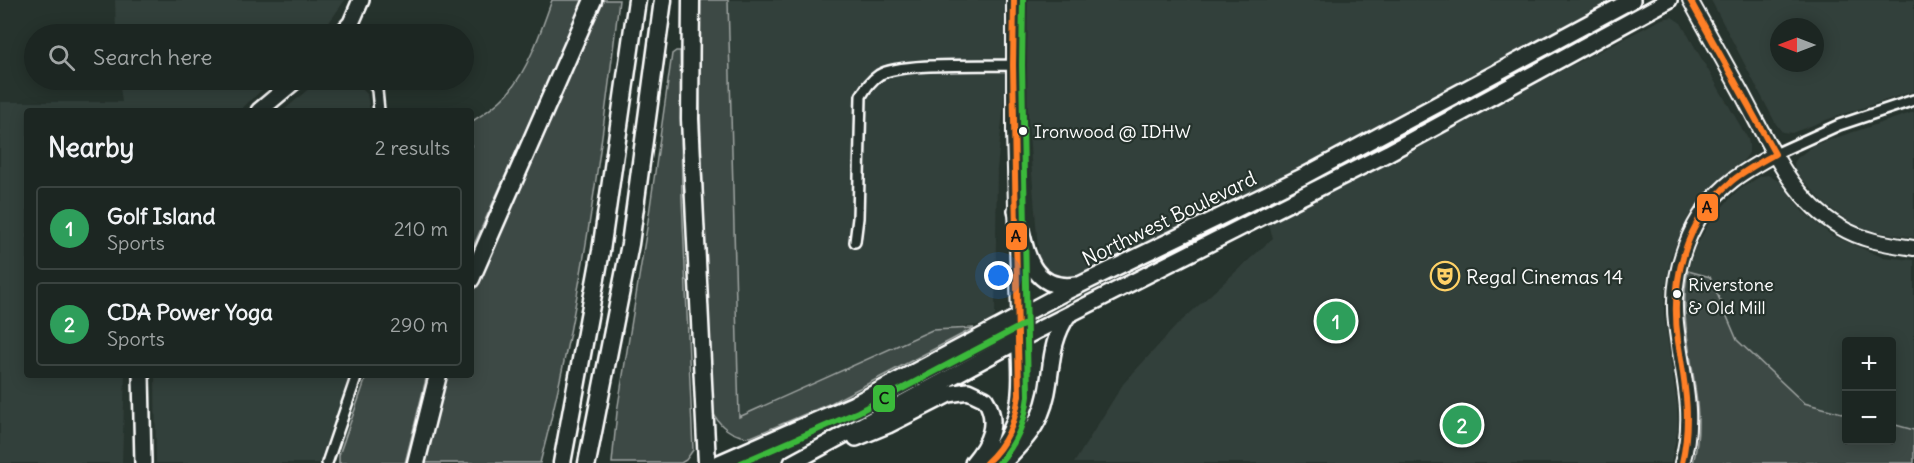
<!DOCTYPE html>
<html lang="en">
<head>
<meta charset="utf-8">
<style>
	body { margin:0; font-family:Delius,sans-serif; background:#252e2a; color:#f1f3f6 }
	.controls { position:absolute; right:18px; bottom:18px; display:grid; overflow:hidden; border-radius:6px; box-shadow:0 3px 15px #0003 }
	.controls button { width:54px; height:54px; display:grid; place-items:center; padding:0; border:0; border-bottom:2px solid #3a4340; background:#1c2622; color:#f1f3f6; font:30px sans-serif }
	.compass { position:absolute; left:1770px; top:18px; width:54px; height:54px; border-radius:50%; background:#1c2622; box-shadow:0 3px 15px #0003; rotate:270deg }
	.you { position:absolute; left:999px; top:276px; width:21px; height:21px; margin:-15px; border:4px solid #fff; border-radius:50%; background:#1a73e8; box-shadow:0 0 0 9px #1a73e833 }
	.badge { display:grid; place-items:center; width:39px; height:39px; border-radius:50%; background:#ffd166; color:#fff; font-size:20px; font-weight:700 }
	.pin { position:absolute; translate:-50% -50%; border:3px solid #fff; box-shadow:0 2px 6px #0006 }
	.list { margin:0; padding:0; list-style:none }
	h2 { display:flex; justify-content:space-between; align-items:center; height:78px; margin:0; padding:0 24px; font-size:26px }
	h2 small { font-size:20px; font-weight:400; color:#a0a5a5 }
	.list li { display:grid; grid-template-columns:39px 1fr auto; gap:18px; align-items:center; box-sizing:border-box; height:84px; margin:0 12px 12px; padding:0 12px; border:2px solid #3a4340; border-radius:6px }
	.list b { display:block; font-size:22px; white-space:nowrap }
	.list p { margin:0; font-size:20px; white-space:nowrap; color:#a0a5a5 }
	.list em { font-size:20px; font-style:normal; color:#a0a5a5 }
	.icon { flex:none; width:33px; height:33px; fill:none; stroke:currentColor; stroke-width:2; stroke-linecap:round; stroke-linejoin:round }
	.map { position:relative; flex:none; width:1914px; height:463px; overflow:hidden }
	.search { position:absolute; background:#1c2622; box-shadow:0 3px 15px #0003; left:24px; top:24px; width:450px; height:66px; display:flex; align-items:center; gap:15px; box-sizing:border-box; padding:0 21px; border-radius:33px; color:#a0a5a5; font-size:22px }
	.panel { position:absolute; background:#1c2622; box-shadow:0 3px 15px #0003; left:24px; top:108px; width:450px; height:270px; border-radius:6px }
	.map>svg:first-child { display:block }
	.built { fill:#333f3a; fill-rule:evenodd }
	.green { fill:#3e4944; stroke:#9ea4a2; stroke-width:1.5 }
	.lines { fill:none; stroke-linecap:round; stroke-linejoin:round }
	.street-casing { stroke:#fff; stroke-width:14 }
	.secondary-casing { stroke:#fff; stroke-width:18 }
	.primary-casing { stroke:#fff; stroke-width:20 }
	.highway-casing { stroke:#fff; stroke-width:21 }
	.street { stroke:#26332d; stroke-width:9 }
	.secondary { stroke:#26332d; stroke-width:14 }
	.primary { stroke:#26332d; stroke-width:15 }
	.highway { stroke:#26332d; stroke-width:16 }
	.bus-1-casing { stroke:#26332d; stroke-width:10 }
	.bus-2-casing { stroke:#26332d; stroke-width:10 }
	.bus-1 { stroke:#ff7f27; stroke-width:6 }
	.bus-2 { stroke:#3ab93a; stroke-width:6 }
	.bus-dot { fill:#fff; stroke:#26332d; stroke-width:2 }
	.labels { text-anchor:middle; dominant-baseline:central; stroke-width:4.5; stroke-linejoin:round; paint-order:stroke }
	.bus-label { font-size:18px; fill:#fff; stroke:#26332d; text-anchor:start }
	.street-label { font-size:20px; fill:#fff; stroke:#26332d }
	.poi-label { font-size:20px; fill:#fff; stroke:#26332d; text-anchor:start }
	.line-badge { stroke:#26332d; stroke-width:2 }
	.pale-badge-label { font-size:16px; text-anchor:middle; font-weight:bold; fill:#111 }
</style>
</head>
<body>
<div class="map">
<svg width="1914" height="463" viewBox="0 0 1914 463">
	<rect width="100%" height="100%" fill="#26332d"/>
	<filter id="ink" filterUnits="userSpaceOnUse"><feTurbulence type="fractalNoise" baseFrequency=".0167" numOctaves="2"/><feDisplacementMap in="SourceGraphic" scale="12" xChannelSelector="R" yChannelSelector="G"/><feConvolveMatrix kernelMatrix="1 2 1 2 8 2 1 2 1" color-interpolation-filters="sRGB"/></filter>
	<g filter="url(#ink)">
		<path class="built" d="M115,0H345L321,34H116Z
			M728,0H1005V93L997,169L995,315L989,324L932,330L739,417Z
			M1024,0H1618L1288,178L1076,280L1047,278L1039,263L1026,95Z
			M1711,0H1914V91L1834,117L1792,133L1782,132L1776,124ZM1779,27H1815V63H1779Z
			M1672,17L1681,23L1748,139L1749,145V153L1744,160L1709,190L1688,217L1671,256L1665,289L1664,314L1677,404L1678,428L1671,463H1074L1123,384L1177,325L1273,238L1268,222L1662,19Z
			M119,80H273L239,111H27V375H125L122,463H0V102H122Z
			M325,80H353L367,94L370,111H283L313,85Z
			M1914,112V237L1871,231L1855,225L1827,206L1795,171L1794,163L1797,158L1814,145Z
			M1768,175L1780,182L1802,211L1831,235L1882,257L1914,260V430L1892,424V342H1846V414L1804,403L1737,340L1710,277L1688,271L1695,248L1712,218L1738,190L1761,176Z
			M155,375H350L319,463H156Z"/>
		<path class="green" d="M552,0H585L471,251V122C484,114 497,105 508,93C529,68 541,31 552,0Z
			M601,0H619C601,155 580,312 540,463H425L445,375H471V297Z
			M696,0H728L739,417L932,330L974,328L831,403L751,437C732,437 718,426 711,408Z
			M676,51H680L682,198L693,450L686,460L681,463H612L617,412L647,228L672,54Z
			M1688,271L1710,277L1737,340L1804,403L1846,414V440H1892V424L1914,430V463H1693C1711,399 1674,335 1688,271Z
			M367,375H427L405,463H339V455Z"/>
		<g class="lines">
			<g class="street-casing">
				<path id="street" d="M372,80L377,90L379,111
					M1775,154L1839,125L1914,100
					M855,242L858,218L861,96C866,88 870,81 879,75C900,62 984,66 1013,65
					M327,463L357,375"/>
			</g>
			<g class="secondary-casing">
				<path id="secondary" d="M1014,0V132L1019,317
					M1690,0C1707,31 1724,61 1741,92C1767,140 1791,199 1840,227C1863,241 1888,244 1914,248
					M1682,463C1697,412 1681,373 1676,323C1670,271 1690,213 1733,180C1746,170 1761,162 1775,154"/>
			</g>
			<g class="primary-casing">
				<path id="primary" d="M341,34L351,23L361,0
					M259,111L296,80
					M1016,210C1026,246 1027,292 1076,285
					M141,375L143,463
					M856,438L888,425L949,394L968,391L985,399C1000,422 989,444 973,463
					M719,463L854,404L1067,291L1304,176L1632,0
					M792,463L1038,330L1388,153L1669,0
					M986,463C1028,426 1021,382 1019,332
					M1003,463C1017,448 1032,434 1040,415C1055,381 1045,348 1068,315"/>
			</g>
			<g class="highway-casing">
				<path id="highway" d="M691,0L690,119L707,463
					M471,279L593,0
					M416,463L438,375
					M562,463L601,251L637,0
					M587,463L630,244L663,0"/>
			</g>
			<use href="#street" class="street"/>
			<use href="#secondary" class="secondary"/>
			<use href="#primary" class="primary"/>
			<use href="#highway" class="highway"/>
			<g class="bus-1-casing">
				<path id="bus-1" d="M986,463C1007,444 1015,423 1019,395L1013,65L1014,0
					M1682,463C1692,419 1685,385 1678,341C1670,281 1684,221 1732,181C1745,170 1761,162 1775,154L1690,0"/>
			</g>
			<g class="bus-2-casing">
				<path id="bus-2" d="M741,463L858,412L1023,325
					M999,463C1017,443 1025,422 1028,396L1022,65L1023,0"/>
			</g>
			<use href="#bus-1" class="bus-1"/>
			<use href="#bus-2" class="bus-2"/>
		</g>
	</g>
	<defs>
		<g id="theatre-ring" transform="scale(1.5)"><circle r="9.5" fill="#26332d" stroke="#ffd166" stroke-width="1.5"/><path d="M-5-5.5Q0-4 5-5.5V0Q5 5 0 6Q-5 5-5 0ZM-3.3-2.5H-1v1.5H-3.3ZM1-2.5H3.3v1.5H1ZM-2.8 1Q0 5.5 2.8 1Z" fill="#ffd166"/></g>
	</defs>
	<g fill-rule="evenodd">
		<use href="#theatre-ring" x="1445" y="276"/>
	</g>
	<g class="bus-dot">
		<circle cx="1023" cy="131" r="5"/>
		<circle cx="1677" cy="294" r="5"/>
	</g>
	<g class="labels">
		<g class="bus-label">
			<text x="1034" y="131">Ironwood @ IDHW</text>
			<text x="1688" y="284">Riverstone<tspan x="1688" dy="23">&amp; Old Mill</tspan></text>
		</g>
		<g class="street-label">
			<text transform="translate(1169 218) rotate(-26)">Northwest Boulevard</text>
		</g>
		<g class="poi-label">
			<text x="1466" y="276">Regal Cinemas 14</text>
		</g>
	</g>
	<g class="line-badge">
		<rect x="1696" y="193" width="23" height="29" rx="6" fill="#ff7f27"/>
		<rect x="1005" y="222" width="23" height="29" rx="6" fill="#ff7f27"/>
		<rect x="872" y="384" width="24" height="29" rx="6" fill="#3ab93a"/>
	</g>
	<g class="pale-badge-label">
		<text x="1707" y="213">A</text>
		<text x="1016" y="242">A</text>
		<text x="884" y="404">C</text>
	</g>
</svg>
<div class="controls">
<button>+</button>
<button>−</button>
</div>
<svg class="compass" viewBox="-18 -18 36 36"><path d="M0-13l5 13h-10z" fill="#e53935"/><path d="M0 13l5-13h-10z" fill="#a0a5a5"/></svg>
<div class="you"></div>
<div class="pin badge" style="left:1336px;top:321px;background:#2e9e5b">1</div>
<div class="pin badge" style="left:1462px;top:425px;background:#2e9e5b">2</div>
<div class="search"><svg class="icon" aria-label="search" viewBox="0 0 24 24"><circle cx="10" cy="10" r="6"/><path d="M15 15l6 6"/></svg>Search here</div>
<section class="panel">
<h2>Nearby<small>2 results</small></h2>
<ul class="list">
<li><span class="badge" style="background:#2e9e5b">1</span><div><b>Golf Island</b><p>Sports</p></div><em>210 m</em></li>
<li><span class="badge" style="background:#2e9e5b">2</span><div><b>CDA Power Yoga</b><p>Sports</p></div><em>290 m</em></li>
</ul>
</section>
</div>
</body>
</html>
